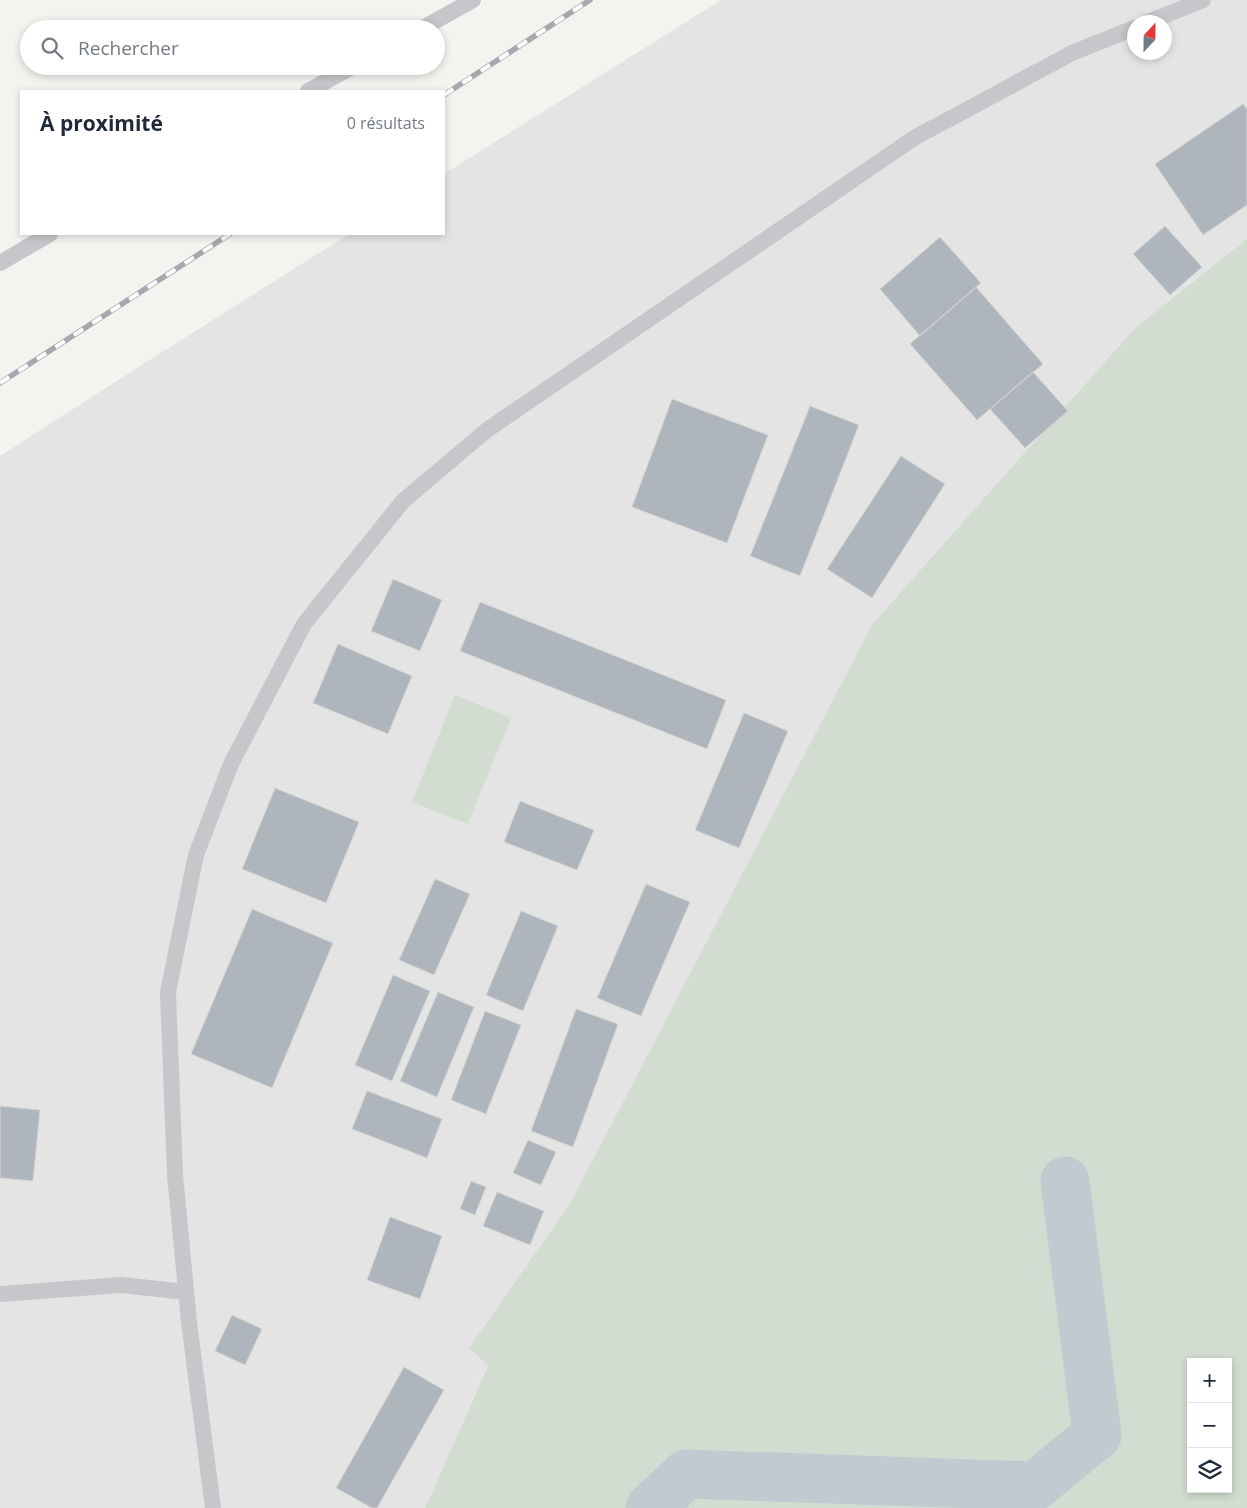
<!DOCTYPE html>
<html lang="fr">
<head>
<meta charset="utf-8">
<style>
	body { margin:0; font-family:"Open Sans",sans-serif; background:#f2f2f3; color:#1f2937 }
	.controls { position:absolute; right:15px; bottom:15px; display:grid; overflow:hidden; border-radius:0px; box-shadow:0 2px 8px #0003 }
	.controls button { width:45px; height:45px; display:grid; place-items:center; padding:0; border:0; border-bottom:1px solid #e0e1e3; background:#fff; color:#1f2937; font:25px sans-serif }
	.compass { position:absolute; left:1127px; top:15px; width:45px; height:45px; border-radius:50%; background:#fff; box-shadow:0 2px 8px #0003; rotate:22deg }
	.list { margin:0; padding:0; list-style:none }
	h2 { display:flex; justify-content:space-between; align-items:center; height:65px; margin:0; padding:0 20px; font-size:21px }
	h2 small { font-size:16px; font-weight:400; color:#747a83 }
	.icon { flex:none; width:28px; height:28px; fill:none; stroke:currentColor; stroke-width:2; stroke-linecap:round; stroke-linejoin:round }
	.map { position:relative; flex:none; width:1247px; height:1508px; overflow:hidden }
	.search { position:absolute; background:#fff; box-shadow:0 2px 8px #0003; left:20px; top:20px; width:425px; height:55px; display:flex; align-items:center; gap:12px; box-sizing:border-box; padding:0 18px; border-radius:28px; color:#747a83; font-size:19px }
	.panel { position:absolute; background:#fff; box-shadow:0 2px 8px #0003; left:20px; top:90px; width:425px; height:145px; border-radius:0px }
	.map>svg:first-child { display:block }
	.built { fill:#e3e4e3; fill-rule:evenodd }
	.green { fill:#d2dcd0; fill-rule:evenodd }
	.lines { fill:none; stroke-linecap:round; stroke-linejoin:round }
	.river { stroke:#c2cad1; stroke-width:49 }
	.building { fill:#afb5bc; stroke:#d4d5d2 }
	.service { stroke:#c5c7cb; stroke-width:16 }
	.rail-casing { stroke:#a4a8af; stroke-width:5.5 }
	.rail { stroke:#fff; stroke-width:4; stroke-dasharray:11; stroke-linecap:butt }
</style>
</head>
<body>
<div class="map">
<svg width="1247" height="1508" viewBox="0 0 1247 1508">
	<rect width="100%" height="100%" fill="#f3f4ef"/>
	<path class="built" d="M721,0H1247V239L1136,327L571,1202L469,1348L488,1364L425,1508H0V456L137,368L349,234H444V174ZM1134,22H1164V52H1134Z"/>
	<path class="green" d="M1247,239V1508H425L488,1365L469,1348L571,1202L872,625L1136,327ZM1191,1362H1228V1489H1191Z
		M455,695L511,718L468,824L412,802Z"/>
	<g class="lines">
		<path class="river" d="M650,1508L686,1474L1035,1486L1097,1435L1065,1181"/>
	</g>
	<path class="building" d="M1243,104L1247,109V205L1203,235L1155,164Z
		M1165,226L1202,267L1170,295L1133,254Z
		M940,237L981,283L920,336L880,289Z
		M976,287L1043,364L977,420L910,344Z
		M1033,372L1068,411L1025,448L990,409Z
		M672,399L768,435L727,543L632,507Z
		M810,406L859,425L800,576L750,556Z
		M901,456L945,484L872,598L827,569Z
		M393,579L442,600L420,651L371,631Z
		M480,602L726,700L707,749L460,651Z
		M338,644L412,676L388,734L313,703Z
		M744,713L788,731L739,848L695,830Z
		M275,788L359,822L326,903L242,869Z
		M520,801L594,830L577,870L504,842Z
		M435,879L470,894L434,975L399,960Z
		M646,884L690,902L641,1016L597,998Z
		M252,909L333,943L272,1088L191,1054Z
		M521,911L558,926L523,1011L486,995Z
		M393,975L430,991L392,1081L355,1065Z
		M438,992L474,1007L437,1097L400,1081Z
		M576,1009L618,1024L573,1147L531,1131Z
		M485,1011L521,1025L486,1114L451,1100Z
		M367,1091L442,1119L427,1158L352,1129Z
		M0,1106L40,1110L33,1181L0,1178Z
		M528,1140L556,1152L541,1185L513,1173Z
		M471,1181L486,1187L475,1215L460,1209Z
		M497,1192L544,1211L530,1245L483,1226Z
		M390,1217L442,1236L420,1299L367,1280Z
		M232,1315L262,1329L245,1365L215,1351Z
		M404,1367L444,1390L377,1508H372L336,1488Z"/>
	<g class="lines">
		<path class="service" d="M1148,22L1203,0
			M421,29L473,0
			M308,91L354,66
			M0,263L50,234
			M0,1294L121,1285L186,1292
			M213,1508L189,1322L175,1175L168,992L196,855L231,764L304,624L403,501L487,430L914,138L1072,53L1134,28"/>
		<g class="rail-casing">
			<path id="rail" d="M444,95L590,0
				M0,383L230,234"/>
		</g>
		<use href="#rail" class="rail"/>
	</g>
</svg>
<div class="controls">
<button>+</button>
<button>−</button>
<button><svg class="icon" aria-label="layers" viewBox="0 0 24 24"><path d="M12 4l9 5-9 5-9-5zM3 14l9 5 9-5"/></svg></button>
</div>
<svg class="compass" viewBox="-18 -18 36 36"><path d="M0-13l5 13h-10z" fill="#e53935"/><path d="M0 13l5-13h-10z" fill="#747a83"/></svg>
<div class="search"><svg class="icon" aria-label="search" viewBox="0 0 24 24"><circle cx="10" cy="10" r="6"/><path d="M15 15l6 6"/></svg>Rechercher</div>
<section class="panel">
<h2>À proximité<small>0 résultats</small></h2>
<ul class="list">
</ul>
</section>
</div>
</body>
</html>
